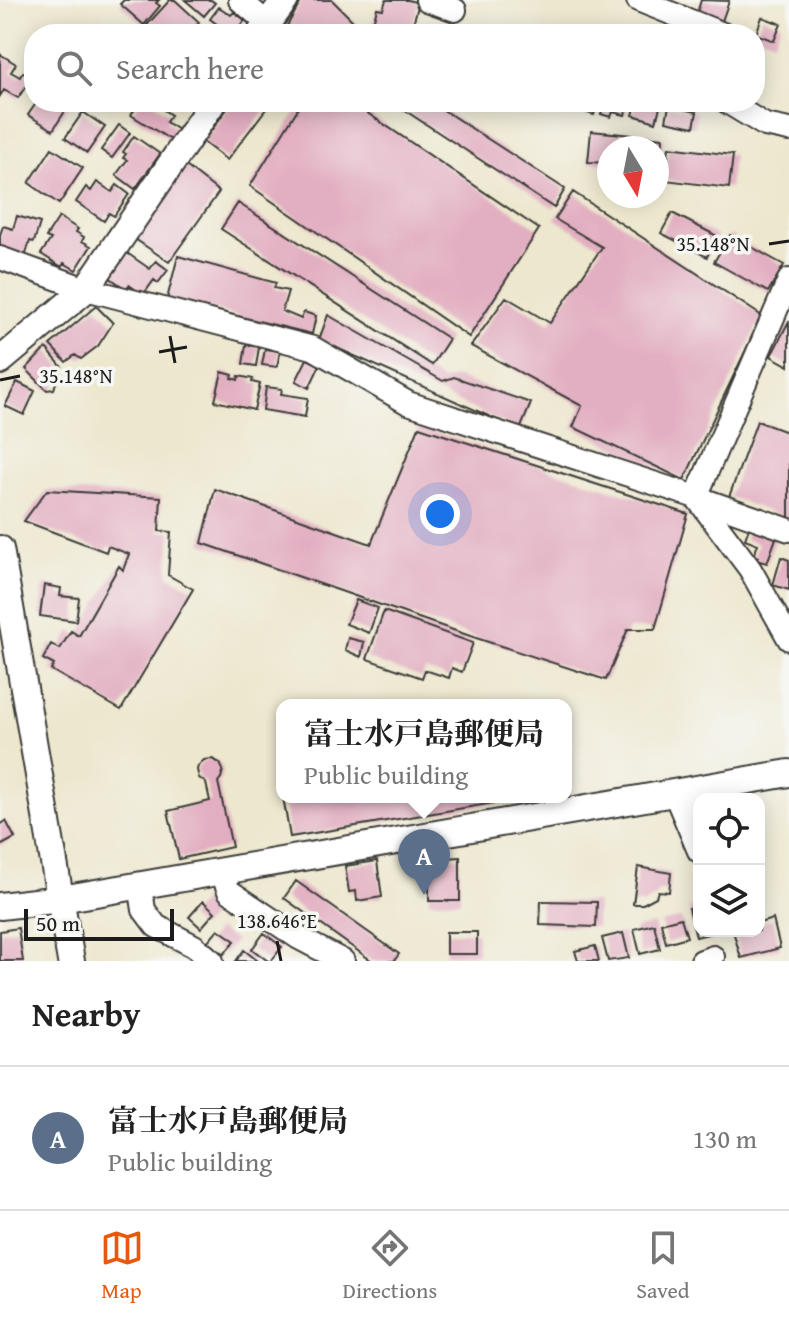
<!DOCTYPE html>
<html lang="en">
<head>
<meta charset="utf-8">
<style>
	body { margin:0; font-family:"Gentium Book Plus","Noto Serif JP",serif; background:#f2f2f2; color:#222 }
	.controls { position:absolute; right:24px; bottom:24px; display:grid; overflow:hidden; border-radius:16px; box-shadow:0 4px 20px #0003 }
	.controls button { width:72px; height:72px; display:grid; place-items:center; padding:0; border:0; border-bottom:2px solid #e0e0e0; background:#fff; color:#222; font:40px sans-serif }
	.compass { position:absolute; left:597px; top:136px; width:72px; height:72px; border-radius:50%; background:#fff; box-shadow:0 4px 20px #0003; rotate:170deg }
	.scale { position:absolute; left:24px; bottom:20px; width:150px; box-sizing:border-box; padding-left:8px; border:4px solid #1c1c1c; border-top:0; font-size:22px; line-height:28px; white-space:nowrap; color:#1c1c1c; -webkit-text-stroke:6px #f6f6f2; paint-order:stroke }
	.you { position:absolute; left:440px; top:514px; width:28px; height:28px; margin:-20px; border:6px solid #fff; border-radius:50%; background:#1a73e8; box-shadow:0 0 0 12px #1a73e833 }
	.badge { display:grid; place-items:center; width:52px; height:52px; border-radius:50%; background:#ea580c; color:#fff; font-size:26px; font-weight:700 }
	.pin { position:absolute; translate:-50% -66px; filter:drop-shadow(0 2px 4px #0008) }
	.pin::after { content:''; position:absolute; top:42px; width:28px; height:24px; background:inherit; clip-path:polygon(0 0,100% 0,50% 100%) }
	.popup { position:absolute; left:276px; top:699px; width:296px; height:104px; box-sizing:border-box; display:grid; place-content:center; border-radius:16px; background:#fff; filter:drop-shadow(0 2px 6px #0005); font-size:26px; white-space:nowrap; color:#767676 }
	.popup b { font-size:30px; color:#222 }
	.popup::after { content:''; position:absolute; left:50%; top:100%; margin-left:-16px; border:16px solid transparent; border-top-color:#fff }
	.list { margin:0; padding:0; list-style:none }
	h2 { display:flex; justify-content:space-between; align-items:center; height:104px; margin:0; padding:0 32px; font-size:34px }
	h2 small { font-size:26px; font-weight:400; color:#767676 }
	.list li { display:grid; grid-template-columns:52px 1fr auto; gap:24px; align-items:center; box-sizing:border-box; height:144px; padding:0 32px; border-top:2px solid #e0e0e0 }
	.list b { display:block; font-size:30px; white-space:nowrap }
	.list p { margin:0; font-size:26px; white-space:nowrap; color:#767676 }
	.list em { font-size:26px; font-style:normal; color:#767676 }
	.icon { flex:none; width:44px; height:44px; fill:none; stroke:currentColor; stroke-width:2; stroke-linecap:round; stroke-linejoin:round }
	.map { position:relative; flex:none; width:789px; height:961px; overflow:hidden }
	.search { position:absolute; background:#fff; box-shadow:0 4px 20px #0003; left:24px; right:24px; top:24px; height:88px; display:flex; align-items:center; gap:20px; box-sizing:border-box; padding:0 28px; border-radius:32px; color:#767676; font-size:30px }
	.sheet { height:248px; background:#fff }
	nav { display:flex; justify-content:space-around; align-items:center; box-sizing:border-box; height:112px; border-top:2px solid #e0e0e0; background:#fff; font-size:22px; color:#767676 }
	nav a { display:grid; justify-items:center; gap:4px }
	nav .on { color:#ea580c }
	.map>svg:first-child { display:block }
	.building { fill:#e2aec1 }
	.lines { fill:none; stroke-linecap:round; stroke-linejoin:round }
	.minor-casing { stroke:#3b3a37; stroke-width:26 }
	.tertiary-casing { stroke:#3b3a37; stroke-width:30 }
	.minor { stroke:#fff; stroke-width:22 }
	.tertiary { stroke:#fff; stroke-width:26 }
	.ticks { fill:none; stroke:#1c1c1c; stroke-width:3 }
	.ticks-label { font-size:20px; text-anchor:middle; fill:#1c1c1c; stroke:#f6f6f2; stroke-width:7; stroke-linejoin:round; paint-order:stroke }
</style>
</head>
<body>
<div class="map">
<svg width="789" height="961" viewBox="0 0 789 961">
	<rect width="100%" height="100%" fill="#f6f6f2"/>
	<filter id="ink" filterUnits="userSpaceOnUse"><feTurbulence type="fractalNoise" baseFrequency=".0125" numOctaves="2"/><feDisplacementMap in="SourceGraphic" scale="16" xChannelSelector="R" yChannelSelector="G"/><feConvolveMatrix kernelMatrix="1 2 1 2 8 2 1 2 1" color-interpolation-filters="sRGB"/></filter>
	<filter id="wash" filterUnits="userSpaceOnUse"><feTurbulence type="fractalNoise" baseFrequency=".006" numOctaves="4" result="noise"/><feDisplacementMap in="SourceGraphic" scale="32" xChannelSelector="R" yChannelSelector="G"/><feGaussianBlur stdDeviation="1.8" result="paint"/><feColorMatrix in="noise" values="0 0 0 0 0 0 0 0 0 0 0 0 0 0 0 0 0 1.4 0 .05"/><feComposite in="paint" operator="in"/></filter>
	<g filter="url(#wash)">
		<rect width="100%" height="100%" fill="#ede7ce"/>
		<g id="blocks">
			<path class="building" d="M124,0H159L156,3L160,6L144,25L120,4Z
				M170,0H175L199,22L188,34H157L147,25Z
				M185,0H211L215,3L204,16Z
				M302,0H332L366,34H289L284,31Z
				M386,0H408L419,3L410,34H398L372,27L377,8L383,9Z
				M701,0L729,1L722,21L697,13Z
				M219,7L231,15L234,12L245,20L235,34H222L215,29L218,25L210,19Z
				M762,17L781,24L774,41L756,34Z
				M0,54L16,64L11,72L20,77L23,72L32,77L18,98L4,90L0,96Z
				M37,102H71L53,130L28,115Z
				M140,102H152L171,115L166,122L178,130L171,140L131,115Z
				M232,102H257L266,109L227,160L203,142Z
				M302,102H351L539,229L469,337L250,186Z
				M392,102H431L565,189L554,208Z
				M523,102H565L564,111L523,104Z
				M573,102H598L594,115L572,108Z
				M605,102H629L625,115L613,112L611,117L601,114Z
				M637,102H654V105L660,107L656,122L633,115Z
				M669,106L697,112L694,127L666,121Z
				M83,112L105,127L87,153L65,138Z
				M119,125L130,133L112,158L101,150Z
				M591,131L663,138L661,168H657V148H609V163L588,162Z
				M134,136L160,154L135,189L116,175L127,160L123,158L126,154L123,152Z
				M669,147L733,155L729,188L665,180Z
				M52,148L83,168L59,204L29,183Z
				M186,166L219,192L169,262L135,239Z
				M97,182L112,192L117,185L129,194L114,216L109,213L104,221L76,202L86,187L91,191Z
				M573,192L762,316L684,480L573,427L582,406L471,346L506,297L550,323L602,247L555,219Z
				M238,203L449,339L432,365L221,229Z
				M672,213L717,236L707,257L661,233Z
				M17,216L40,223L34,242L30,241L25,257L0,250V235L3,226L13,229Z
				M59,217L78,229L76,232L84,237L82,241L91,246L76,270L64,263L62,267L41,254L51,239L46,237Z
				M730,235L784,265L768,292L714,262Z
				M127,253L150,269L156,261L168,270L158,283L154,280L143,295L129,285L126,289L109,277Z
				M178,256L276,283L274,288L288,291L282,311L301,319L304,312L316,316L312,334L167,299Z
				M96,306L113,323L98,346L81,359L75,355L66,362L50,345Z
				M328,315L443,381L454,377L531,403L520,430L319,340Z
				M789,321V366L771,356Z
				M246,345L259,347L256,366L243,364Z
				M46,348L62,367L52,373L57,379L54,389L47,390L26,369Z
				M265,349L280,351L277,367L262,365Z
				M307,359L320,365L309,388L296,381Z
				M222,372L233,375L232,378L238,380L239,376L253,379L252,382L260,384L254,410L215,401Z
				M17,382L35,391L24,415L5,406Z
				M266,387L282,389L281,394L308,398L305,417L263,410Z
				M757,421L789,433V519L729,497Z
				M419,427L688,514L655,629H628L606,680L476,638L202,543L215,489L371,544Z
				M47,490L161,497L159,531L171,532L168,575L193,589L121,710L51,670L54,665L43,659L51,644L60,649L71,631L79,636L119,566L123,570L129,554L108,546L106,552L24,521Z
				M749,528L776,538L767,563L756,560L758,557L754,555L758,544L745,539Z
				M781,557L789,560V590L773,585Z
				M44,585L61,588L60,596L79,598L76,621L40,616Z
				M356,600L378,608L369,633L346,624Z
				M384,611L473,643L462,672L452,668L449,678L425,670L422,678L367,659Z
				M348,638L364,642L361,657L345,650Z
				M212,759L220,763L223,770L221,778L218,782L232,847L179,859L168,811L210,801L206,783L199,778L197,770L198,766L204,760Z
				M283,797H518V799L290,837Z
				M6,821L15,838L0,846V825Z
				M460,857V901H429V859Z
				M377,861L382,897L357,901L356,891L349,892L345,866Z
				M638,867L671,873L669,892L658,891L656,897L643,904H633Z
				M296,881L399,954L394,961H372L284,898Z
				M203,901L215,912L201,928L189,917Z
				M541,901L597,902L596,927L540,925Z
				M699,906V931L716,932L696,937L689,908Z
				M681,918L687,937L666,943L661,923Z
				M773,919L780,948L741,958L733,931H759V923Z
				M654,924L660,949L640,954L634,929Z
				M18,928L23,961H0V931Z
				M218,929L235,941L224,954L207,942Z
				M446,932H477V954H446Z
				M264,933L282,947L271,961H268L252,949Z
				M623,933L629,958L608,961L602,938Z
				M595,946L599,961H578L575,951Z
				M244,950L258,961H236Z"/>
		</g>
	</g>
	<g filter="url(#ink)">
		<use href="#blocks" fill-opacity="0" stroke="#3b3a37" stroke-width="2"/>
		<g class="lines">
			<g class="minor-casing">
				<path id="minor" d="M240,0L267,23
					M427,0L455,10
					M638,0L723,34
					M727,102L765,125L789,130
					M0,258L86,289L313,348L408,403L696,497L789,530
					M696,497L789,280
					M696,497L750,569L789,639
					M674,792L699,851
					M221,871L229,891L299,938L343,961
					M140,884L144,910L156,926L194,946L212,961
					M702,961L713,957"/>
			</g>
			<g class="tertiary-casing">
				<path id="tertiary" d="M260,34L285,0
					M0,361L86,289L213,102
					M0,549L71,961
					M0,906L61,899L789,773"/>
			</g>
			<use href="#minor" class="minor"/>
			<use href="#tertiary" class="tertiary"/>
		</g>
	</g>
	<path class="ticks" d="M769,244L789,241M170,336L175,363M159,352L187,347M0,380L20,376M277,941L281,961"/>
	<g class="ticks-label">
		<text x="713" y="251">35.148°N</text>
		<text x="76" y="383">35.148°N</text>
		<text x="277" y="928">138.646°E</text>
	</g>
</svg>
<div class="controls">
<button><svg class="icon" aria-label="locate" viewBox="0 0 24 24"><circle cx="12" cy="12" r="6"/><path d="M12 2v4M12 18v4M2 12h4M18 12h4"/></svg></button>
<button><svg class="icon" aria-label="layers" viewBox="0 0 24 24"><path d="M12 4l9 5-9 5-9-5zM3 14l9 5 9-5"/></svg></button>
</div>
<svg class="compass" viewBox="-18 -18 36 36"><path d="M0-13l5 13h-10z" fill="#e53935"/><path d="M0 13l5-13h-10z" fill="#767676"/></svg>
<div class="scale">50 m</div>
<div class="you"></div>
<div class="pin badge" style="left:424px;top:895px;background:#5c6f8a">A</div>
<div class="popup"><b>富士水戸島郵便局</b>Public building</div>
<div class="search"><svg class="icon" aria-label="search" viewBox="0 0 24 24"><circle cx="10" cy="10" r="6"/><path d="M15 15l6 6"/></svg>Search here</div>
</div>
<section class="sheet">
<h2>Nearby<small></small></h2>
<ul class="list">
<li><span class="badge" style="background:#5c6f8a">A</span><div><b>富士水戸島郵便局</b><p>Public building</p></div><em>130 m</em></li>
</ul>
</section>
<nav>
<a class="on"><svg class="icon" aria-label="map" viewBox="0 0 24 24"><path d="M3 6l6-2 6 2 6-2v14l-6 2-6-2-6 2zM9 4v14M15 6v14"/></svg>Map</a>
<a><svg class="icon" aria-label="directions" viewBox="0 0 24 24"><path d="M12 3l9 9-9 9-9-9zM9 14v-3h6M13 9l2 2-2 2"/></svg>Directions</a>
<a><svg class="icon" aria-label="saved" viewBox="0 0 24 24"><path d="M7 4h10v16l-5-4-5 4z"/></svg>Saved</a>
</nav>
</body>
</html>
